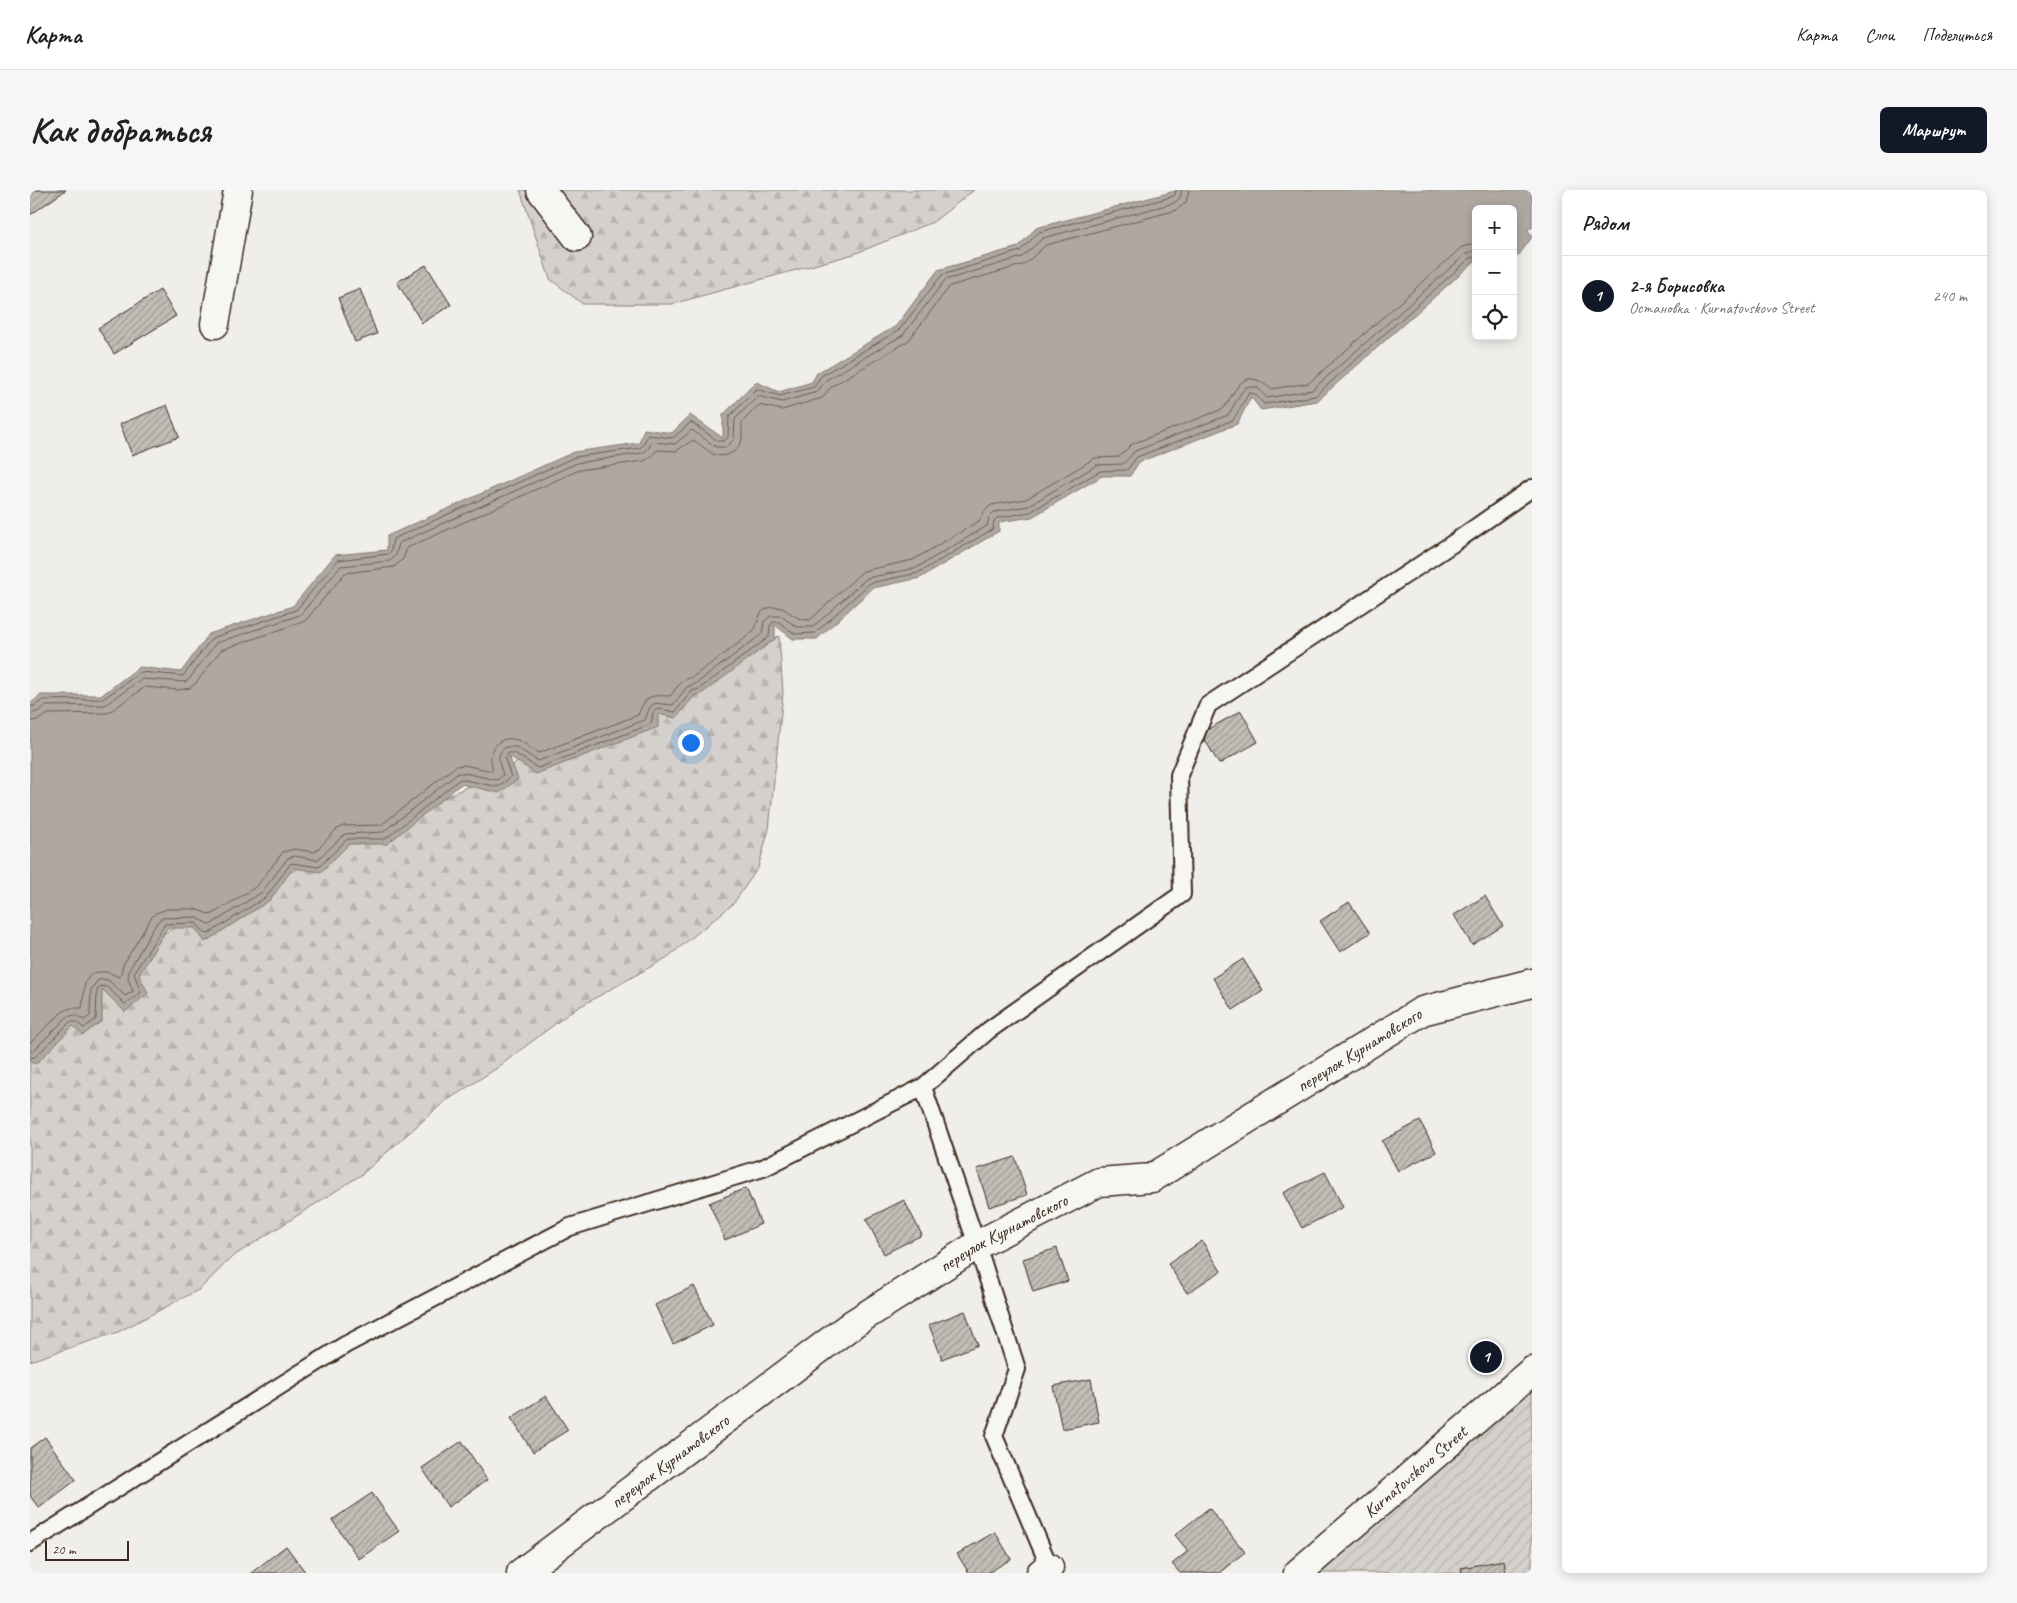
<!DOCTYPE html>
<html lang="ru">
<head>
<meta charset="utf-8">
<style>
	body { margin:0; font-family:Caveat,sans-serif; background:#f6f6f6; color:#202124 }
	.controls { position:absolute; right:15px; top:15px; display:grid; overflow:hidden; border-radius:8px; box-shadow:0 2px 12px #0003 }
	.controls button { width:45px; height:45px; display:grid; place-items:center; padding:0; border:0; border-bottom:1px solid #e0e0e0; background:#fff; color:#202124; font:25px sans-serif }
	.scale { position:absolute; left:15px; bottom:12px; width:84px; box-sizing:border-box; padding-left:5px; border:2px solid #3b2a1e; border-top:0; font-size:14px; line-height:18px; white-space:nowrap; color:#3b2a1e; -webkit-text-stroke:4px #f6f6f2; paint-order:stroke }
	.you { position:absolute; left:660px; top:552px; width:18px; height:18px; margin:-12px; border:4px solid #fff; border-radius:50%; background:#1a73e8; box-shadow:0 0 0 8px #1a73e833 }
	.badge { display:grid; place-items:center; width:32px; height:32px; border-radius:50%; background:#111827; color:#fff; font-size:16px; font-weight:700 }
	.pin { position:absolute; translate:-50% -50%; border:2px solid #fff; box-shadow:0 1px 5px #0006 }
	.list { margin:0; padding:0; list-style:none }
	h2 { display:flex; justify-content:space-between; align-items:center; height:65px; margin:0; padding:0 20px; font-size:21px }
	h2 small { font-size:16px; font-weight:400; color:#757577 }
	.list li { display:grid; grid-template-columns:32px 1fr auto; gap:15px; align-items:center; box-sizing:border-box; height:80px; padding:0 20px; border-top:1px solid #e0e0e0 }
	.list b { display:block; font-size:19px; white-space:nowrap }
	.list p { margin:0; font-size:16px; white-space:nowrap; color:#757577 }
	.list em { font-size:16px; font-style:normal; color:#757577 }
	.icon { flex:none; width:28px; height:28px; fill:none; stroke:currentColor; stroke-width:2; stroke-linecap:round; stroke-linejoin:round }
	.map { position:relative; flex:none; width:1502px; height:1383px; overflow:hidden; border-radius:8px }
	header { display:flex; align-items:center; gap:30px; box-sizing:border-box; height:70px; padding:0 25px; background:#fff; border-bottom:1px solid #e0e0e0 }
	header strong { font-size:24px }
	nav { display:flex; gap:28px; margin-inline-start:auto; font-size:18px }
	.intro { display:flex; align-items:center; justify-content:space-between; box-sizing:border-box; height:120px; padding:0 30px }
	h1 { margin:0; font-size:35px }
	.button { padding:12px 22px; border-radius:8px; background:#111827; color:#fff; font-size:18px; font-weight:700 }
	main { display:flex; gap:30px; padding:0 30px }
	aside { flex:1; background:#fff; border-radius:8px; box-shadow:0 2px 12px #0003 }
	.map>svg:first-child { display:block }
	.forest { fill:url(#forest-firs); stroke:#887e75 }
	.garden { fill:url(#garden-furrows); stroke:#887e75 }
	.water { fill:#afa8a1; stroke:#81766d }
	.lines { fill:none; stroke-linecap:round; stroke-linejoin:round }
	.shore { stroke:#695c52; stroke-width:1 }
	.building { fill:url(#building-hatch); stroke:#3b2a1e }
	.service-casing { stroke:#3b2a1e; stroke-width:20 }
	.minor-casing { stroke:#3b2a1e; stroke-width:31 }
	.service { stroke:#f6f6f2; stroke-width:16 }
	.minor { stroke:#f6f6f2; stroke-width:28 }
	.labels { text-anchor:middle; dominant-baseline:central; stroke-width:4; stroke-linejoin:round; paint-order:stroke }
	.street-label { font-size:18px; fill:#3b2a1e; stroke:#f6f6f2 }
</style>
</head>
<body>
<header>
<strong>Карта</strong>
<nav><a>Карта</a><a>Слои</a><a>Поделиться</a></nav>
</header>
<div class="intro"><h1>Как добраться</h1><a class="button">Маршрут</a></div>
<main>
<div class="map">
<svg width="1502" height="1383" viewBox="0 0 1502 1383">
	<defs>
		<pattern id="forest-firs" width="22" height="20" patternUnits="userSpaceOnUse" patternTransform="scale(1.25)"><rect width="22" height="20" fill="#d4d1cc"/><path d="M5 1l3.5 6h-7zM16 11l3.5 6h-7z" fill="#b7b4af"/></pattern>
		<pattern id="garden-furrows" width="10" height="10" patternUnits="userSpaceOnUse" patternTransform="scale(1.25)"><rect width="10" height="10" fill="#d4d1cc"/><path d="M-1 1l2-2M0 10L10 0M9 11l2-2" fill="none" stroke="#b7b4af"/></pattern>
		<pattern id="building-hatch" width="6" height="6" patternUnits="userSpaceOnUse" patternTransform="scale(1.25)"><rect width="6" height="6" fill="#c2bdb7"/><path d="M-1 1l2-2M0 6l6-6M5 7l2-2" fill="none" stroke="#9f9a94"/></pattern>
	</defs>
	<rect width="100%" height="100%" fill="#efeeea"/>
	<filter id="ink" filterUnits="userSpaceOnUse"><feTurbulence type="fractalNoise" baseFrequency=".02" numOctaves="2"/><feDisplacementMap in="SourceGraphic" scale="10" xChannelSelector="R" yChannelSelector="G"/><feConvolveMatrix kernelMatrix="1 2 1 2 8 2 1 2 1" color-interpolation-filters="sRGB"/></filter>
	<g filter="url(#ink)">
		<path class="forest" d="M490,0H944L903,32L824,64L642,114H553L520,89Z
			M749,446L753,503L739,639L728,678L703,714L638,767L542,821L467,878L413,913L331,985L202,1067L170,1099L88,1142L0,1171V808Z"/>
		<path class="garden" d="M1502,1181V1383H1268Z"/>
		<path class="water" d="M1149,0H1502V38H1497L1502,47L1488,66H1483V19H1446V70L1287,211L1231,220L1221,207L1207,234L1109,272L1100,286H1072L1002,327L969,332V341L890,388L843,398L787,449H763L745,435V449L670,505H665L646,528L628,524V537L506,584L479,566L488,589L469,603L431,594L357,654H319L291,682L263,678L240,710L175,752L165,738H137L109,785L118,803L95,822L72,799V831L53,845L43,836L6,874L0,872V514L11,505H72L109,477L151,482L179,444L263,416L305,365L357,360V346L544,262L609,253L614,239L642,243L660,225L693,248V225L726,192L749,202L782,192L787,183L866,136L908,80L988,57L1006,38Z"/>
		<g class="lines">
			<path class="shore" d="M0,517L4,516L13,510L73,509L111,482L153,486L182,448L266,420L308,370L358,364L361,361L363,349L545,267L610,258L613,255L618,245L643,248L661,232L688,251H694L698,247L699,227L726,199L750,206L784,197L791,186L869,140L912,85L990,61L1009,42L1141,7L1145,5L1146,0
				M0,524L7,522L16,516L75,515L112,489L155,492L160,488L186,453L270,425L311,376L360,371L366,365L369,353L547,273L612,263L618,259L622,252L645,254L662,240L686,257H697L704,249L705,229L728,206L752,212L787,202L796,190L873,145L915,90L992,67L1013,48L1144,13L1150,8L1152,0
				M0,531L8,530L18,524L78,523L115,497L149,500L160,498L166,493L191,460L275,431L315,383L364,377L373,369L377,358L549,280L614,271L621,267L627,260L646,261L663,250C670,254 676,260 683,264C695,269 709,262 712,249C712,244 712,238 712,232L729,215L752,220L792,208L802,196L878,151L920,96L995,74L1016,55L1147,20L1156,12L1159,0
				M0,853L32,822L41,818H52C55,803 50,780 75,782C80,782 85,786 90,787L93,775L121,728L126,723L137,719H165L181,725L227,696L253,662L264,659L285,662L306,640L313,636L351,635L426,576L434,575L462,581C463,576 460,571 461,566C462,560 465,555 469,552C485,542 497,557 509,563L608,525C616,505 620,505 640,506L652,491L664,486C683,471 705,458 723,441C731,434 724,419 744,417C759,416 762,431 780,430L833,381L883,370L949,331L954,322L961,315L996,309L1065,268L1089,267L1102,254L1193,219C1208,198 1212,175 1241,199L1279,193L1432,57L1446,53
				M0,861H3L37,827L45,825L54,830L60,826L61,800L67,791L72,789L78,790L95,806L103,801L98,788L99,780L127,732L132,728L166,727L180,735L232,702L258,668L265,666L287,670L315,644L353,642L428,583H434L467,590L473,585C470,574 464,565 476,557H486L508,571L615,530C623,508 621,514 643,515L657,497L667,493L732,444L734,432L740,426H751L767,437H783L837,388L886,378L957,336L959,327L964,322L998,316L1067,275L1093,274L1105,261L1198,225L1211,203L1216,197H1227L1237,208L1282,200L1436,64L1446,60
				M0,868L5,867L40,832H46L54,838L66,829L67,801L70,796L77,797L95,814L111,803L104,783L135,734L166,733L175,743L178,744L236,707L261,673L289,677L317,649H355L430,589L468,597L481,587L475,569L478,563H484L508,578L621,534L623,523L625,520L630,519L645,522L662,501L669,499L739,447L740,436L743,432H749L765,444L785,443L840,393L888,383L963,339L964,331L967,328L1000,322L1070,281L1097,280L1107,267L1203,230L1219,203L1225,204L1234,214L1285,206L1440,68L1446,67"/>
		</g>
		<path class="building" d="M0,0H36L0,25Z
			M396,75L421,115L392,133L367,92Z
			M330,99L347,144L325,152L308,108Z
			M130,100L146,126L84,164L68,138Z
			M137,215L149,247L102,265L90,234Z
			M1211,521L1228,552L1189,574L1171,543Z
			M1455,706L1473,736L1442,755L1424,725Z
			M1319,712L1340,743L1310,762L1290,731Z
			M1213,769L1233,801L1203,820L1183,788Z
			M1390,931L1406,962L1368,981L1352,951Z
			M985,967L997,1005L959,1017L947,979Z
			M1295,982L1313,1017L1272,1038L1253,1003Z
			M716,998L731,1034L695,1050L679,1013Z
			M874,1010L892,1045L854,1064L836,1029Z
			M1172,1051L1191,1081L1157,1103L1138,1074Z
			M1027,1058L1038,1091L1003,1102L993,1069Z
			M664,1096L683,1135L643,1154L625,1115Z
			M935,1121L948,1155L912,1169L899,1135Z
			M1061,1189L1069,1232L1032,1239L1023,1196Z
			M516,1206L538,1240L503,1262L481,1228Z
			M15,1247L46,1290L9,1318L0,1306V1258Z
			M432,1251L457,1290L418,1317L392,1278Z
			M342,1303L369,1341L329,1369L302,1330Z
			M1179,1318L1215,1362L1189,1383H1150L1142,1374L1158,1361L1145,1345Z
			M965,1342L981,1369L958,1383H939L927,1364Z
			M256,1356L276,1383H221Z
			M1474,1370L1476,1383H1432L1431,1378Z"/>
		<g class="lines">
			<g class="service-casing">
				<path id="service" d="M893,897L947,1055L987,1179L964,1246L1022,1383
					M0,1353L315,1155L540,1037L733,978L893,897L959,840L1152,704L1149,585L1178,515L1422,354L1502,298"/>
			</g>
			<g class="minor-casing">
				<g id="minor">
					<path d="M511,0L547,47"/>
					<path d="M185,134L208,0"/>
					<path id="s1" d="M491,1383L824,1133L947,1055L1069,992L1122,988L1392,821L1502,793"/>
					<path d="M1011,1383L1019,1377"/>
					<path id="s2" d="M1268,1383L1502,1181"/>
				</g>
			</g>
			<use href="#service" class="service"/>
			<use href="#minor" class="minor"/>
		</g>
	</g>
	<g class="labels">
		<g class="street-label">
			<text stroke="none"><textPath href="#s1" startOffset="996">переулок Курнатовского</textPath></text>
			<text stroke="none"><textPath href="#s1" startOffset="591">переулок Курнатовского</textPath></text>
			<text stroke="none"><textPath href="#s1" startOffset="186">переулок Курнатовского</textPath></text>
			<text stroke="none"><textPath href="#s2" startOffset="155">Kurnatovskovo Street</textPath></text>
		</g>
	</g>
</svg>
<div class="controls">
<button>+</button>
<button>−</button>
<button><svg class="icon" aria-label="locate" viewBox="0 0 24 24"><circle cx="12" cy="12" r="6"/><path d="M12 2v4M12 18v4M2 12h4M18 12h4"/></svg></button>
</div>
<div class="scale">20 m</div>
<div class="you"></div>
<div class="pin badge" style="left:1456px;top:1167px">1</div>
</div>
<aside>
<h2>Рядом<small></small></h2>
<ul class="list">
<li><span class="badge">1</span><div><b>2-я Борисовка</b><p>Остановка · Kurnatovskovo Street</p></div><em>240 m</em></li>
</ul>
</aside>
</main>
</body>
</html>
